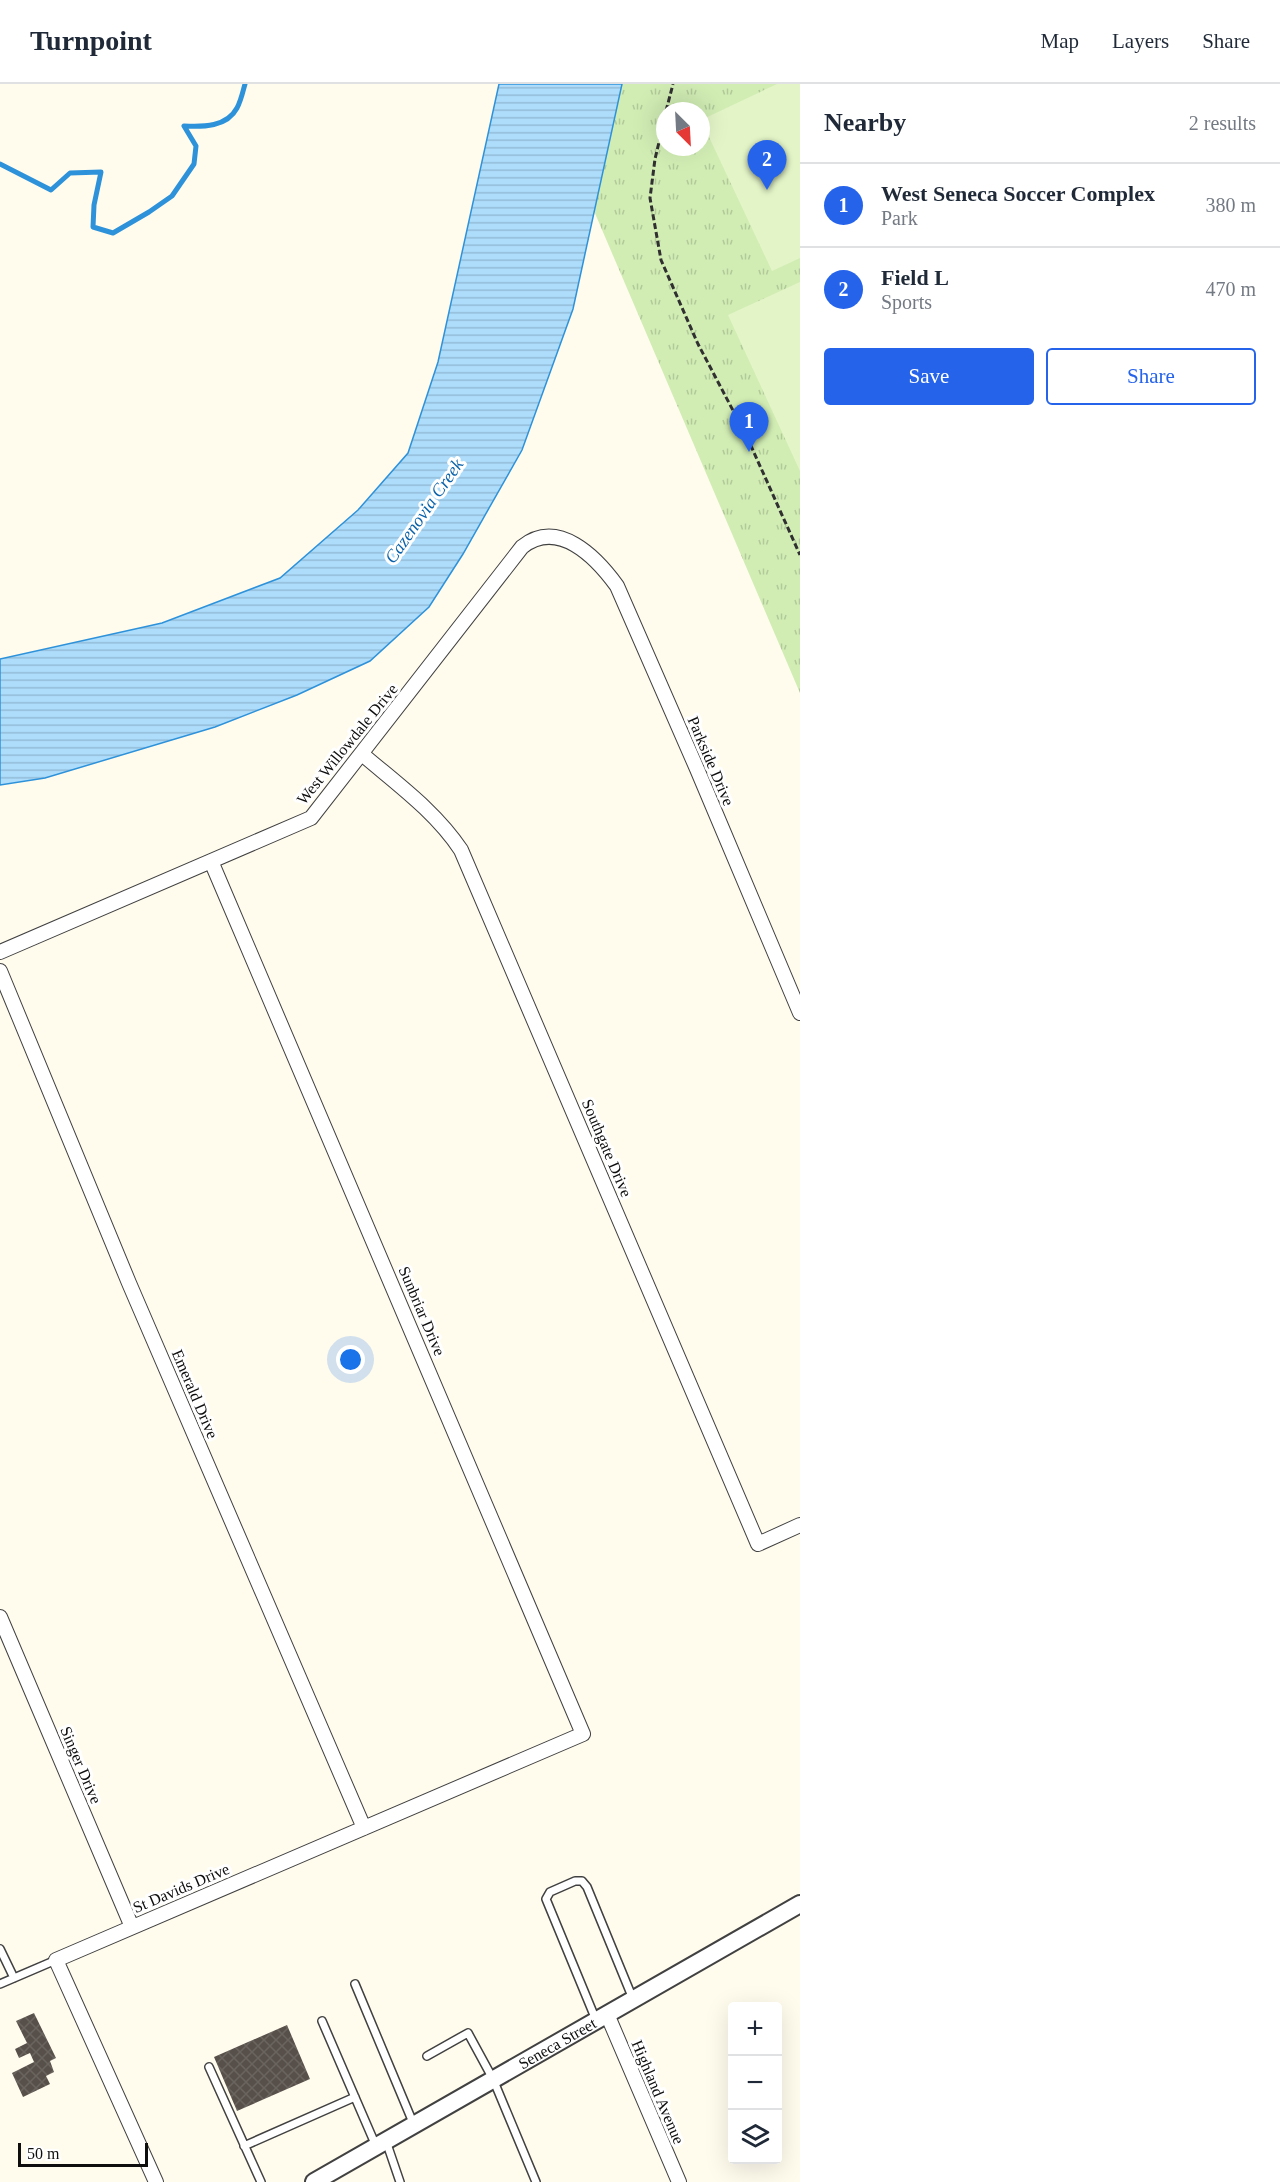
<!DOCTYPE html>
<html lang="en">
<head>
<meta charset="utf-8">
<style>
	body { margin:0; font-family:"Times New Roman",serif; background:#f2f2f3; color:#1f2937 }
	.controls { position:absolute; right:18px; bottom:18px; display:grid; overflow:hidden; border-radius:6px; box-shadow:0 6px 24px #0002 }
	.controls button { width:54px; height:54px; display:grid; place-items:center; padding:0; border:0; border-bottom:2px solid #e0e1e3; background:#fff; color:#1f2937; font:30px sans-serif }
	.compass { position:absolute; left:656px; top:18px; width:54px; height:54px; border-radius:50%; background:#fff; box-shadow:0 6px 24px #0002; rotate:156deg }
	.scale { position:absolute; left:18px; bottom:15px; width:130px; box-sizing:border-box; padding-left:6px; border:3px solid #0e0e0e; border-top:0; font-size:16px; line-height:21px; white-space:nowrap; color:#0e0e0e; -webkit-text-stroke:4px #fff; paint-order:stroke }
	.you { position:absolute; left:351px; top:1276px; width:21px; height:21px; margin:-15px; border:4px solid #fff; border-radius:50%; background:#1a73e8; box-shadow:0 0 0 9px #1a73e833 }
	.badge { display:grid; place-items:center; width:39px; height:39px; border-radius:50%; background:#2563eb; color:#fff; font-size:20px; font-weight:700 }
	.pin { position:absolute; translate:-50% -50px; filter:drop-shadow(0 2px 3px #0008) }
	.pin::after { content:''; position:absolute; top:32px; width:21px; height:18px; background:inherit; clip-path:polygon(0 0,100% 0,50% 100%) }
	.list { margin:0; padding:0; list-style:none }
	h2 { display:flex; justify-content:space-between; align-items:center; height:78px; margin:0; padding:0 24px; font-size:26px }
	h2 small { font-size:20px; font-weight:400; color:#747a83 }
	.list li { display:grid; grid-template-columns:39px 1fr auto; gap:18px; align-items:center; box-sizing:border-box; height:84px; padding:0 24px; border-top:2px solid #e0e1e3 }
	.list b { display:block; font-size:22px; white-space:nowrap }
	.list p { margin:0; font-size:20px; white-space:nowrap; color:#747a83 }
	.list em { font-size:20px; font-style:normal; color:#747a83 }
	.actions { display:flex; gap:12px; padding:18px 24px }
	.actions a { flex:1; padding:14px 0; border:2px solid #2563eb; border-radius:6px; text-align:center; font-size:21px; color:#2563eb }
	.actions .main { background:#2563eb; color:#fff }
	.icon { flex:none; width:33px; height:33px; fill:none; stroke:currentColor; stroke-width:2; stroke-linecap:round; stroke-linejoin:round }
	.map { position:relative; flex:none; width:800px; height:2098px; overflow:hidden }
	header { display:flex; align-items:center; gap:36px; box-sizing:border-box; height:84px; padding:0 30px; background:#fff; border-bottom:2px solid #e0e1e3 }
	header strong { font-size:28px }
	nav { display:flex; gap:33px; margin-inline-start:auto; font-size:21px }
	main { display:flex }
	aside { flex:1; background:#fff }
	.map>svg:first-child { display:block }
	.grass { fill:url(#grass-tufts); fill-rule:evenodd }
	.pitch { fill:#e3f4c7 }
	.water { fill:url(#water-rules); stroke:#2e92da; stroke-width:1.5 }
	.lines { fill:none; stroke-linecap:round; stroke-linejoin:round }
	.stream { stroke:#2e92da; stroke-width:5 }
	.building { fill:url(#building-cross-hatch) }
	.service-casing { stroke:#414141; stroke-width:10 }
	.minor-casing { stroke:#414141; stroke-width:16 }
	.tertiary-casing { stroke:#414141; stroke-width:20 }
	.path { stroke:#303030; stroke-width:3; stroke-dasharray:6 3; stroke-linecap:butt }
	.service { stroke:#fff; stroke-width:7 }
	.minor { stroke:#fff; stroke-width:14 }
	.tertiary { stroke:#fff; stroke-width:16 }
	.labels { text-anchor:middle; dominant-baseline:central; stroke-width:6; stroke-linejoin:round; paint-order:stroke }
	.street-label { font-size:16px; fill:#0e0e0e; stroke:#fff }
	.water-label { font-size:18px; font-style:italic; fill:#0b63ab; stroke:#fff }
</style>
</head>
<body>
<header>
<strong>Turnpoint</strong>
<nav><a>Map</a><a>Layers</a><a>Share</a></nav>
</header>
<main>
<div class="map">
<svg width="800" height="2098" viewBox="0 0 800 2098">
	<defs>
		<pattern id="grass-tufts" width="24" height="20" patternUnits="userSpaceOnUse" patternTransform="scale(1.5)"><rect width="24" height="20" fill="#d1edb4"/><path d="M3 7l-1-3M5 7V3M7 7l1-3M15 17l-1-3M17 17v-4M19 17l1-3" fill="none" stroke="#b2ca9a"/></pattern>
		<pattern id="water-rules" width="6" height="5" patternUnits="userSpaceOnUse" patternTransform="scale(1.5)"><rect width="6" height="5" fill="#aeddfc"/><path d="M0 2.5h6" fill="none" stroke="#94bcd7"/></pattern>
		<pattern id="building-cross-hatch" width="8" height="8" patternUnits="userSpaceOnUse" patternTransform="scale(1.5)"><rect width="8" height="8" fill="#574f49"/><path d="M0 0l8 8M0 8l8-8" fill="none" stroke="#6a645f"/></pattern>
	</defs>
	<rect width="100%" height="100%" fill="#fffcee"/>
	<path class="grass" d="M622,0H800V609L594,127ZM665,27H701V63H665Z"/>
	<path class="pitch" d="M777,0H800V174L772,187L701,36Z
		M800,198V387L728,231Z"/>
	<path class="water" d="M499,0H622L573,225L522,366L463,470L429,523L370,577L297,611L215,643L45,694L0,701V575L162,539L280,494L358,426L408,369L438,278Z"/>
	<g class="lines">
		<path class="stream" d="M0,80L51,106L70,89L101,88L94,121L93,143L113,149L149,128L172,112L194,80L196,62L184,42C203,43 227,43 237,24C241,17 243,7 245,0"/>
	</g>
	<path class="building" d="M34,1929L56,1974L50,1977L54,1988L46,1992L50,2000L23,2013L12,1989L34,1978L30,1969L19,1974L15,1965L27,1959L16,1937Z
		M287,1941L310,1995L237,2027L214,1973Z"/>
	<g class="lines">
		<g class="service-casing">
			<path id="service" d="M0,1865L14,1894
				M0,1900L56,1876
				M355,1900L414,2041
				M596,1936L546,1815L550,1808L575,1797H582L587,1803L633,1915
				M322,1937L376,2062
				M427,1972L468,1949L493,1995L536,2098
				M209,1983L261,2098
				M386,2057L400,2098
				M244,2062L355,2013"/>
		</g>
		<g class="minor-casing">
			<path id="minor" d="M362,670C397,700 435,727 461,766L758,1460L800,1441
				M0,868L311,734L522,463C558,434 596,473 617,502L697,685L800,929
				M0,887L129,1199L364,1744
				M0,1533L132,1843
				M607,1930L679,2098
				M156,2098L56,1876L583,1650L211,777"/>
		</g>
		<g class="tertiary-casing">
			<g id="tertiary">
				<path id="s1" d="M314,2098L800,1820"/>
			</g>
		</g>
		<path class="path" d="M666,27L673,0
			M665,33L655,75L650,114L661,176L698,260L747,353L800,471"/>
		<use href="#service" class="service"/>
		<use href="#minor" class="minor"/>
		<use href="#tertiary" class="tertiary"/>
	</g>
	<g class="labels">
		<g class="street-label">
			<text transform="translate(347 660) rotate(-51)">West Willowdale Drive</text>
			<text transform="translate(711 677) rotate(67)">Parkside Drive</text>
			<text transform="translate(607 1064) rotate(67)">Southgate Drive</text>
			<text transform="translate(422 1227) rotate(67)">Sunbriar Drive</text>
			<text transform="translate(195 1310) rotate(67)">Emerald Drive</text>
			<text transform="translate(81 1681) rotate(67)">Singer Drive</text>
			<text transform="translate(181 1804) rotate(-23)">St Davids Drive</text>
			<text stroke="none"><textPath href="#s1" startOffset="280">Seneca Street</textPath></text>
			<text transform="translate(658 2008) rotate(67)">Highland Avenue</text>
		</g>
		<g class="water-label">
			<text transform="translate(424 427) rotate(-55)">Cazenovia Creek</text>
		</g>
	</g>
</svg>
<div class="controls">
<button>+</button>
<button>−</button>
<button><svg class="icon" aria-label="layers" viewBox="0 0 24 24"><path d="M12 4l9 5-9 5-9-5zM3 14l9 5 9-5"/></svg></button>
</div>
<svg class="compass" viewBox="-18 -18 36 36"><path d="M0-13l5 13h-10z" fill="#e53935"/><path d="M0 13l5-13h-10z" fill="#747a83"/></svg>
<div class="scale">50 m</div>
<div class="you"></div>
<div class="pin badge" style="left:749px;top:368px">1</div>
<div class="pin badge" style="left:767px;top:106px">2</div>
</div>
<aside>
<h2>Nearby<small>2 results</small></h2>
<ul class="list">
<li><span class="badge">1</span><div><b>West Seneca Soccer Complex</b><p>Park</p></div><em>380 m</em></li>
<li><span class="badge">2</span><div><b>Field L</b><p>Sports</p></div><em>470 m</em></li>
</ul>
<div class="actions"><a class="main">Save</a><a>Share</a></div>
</aside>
</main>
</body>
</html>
